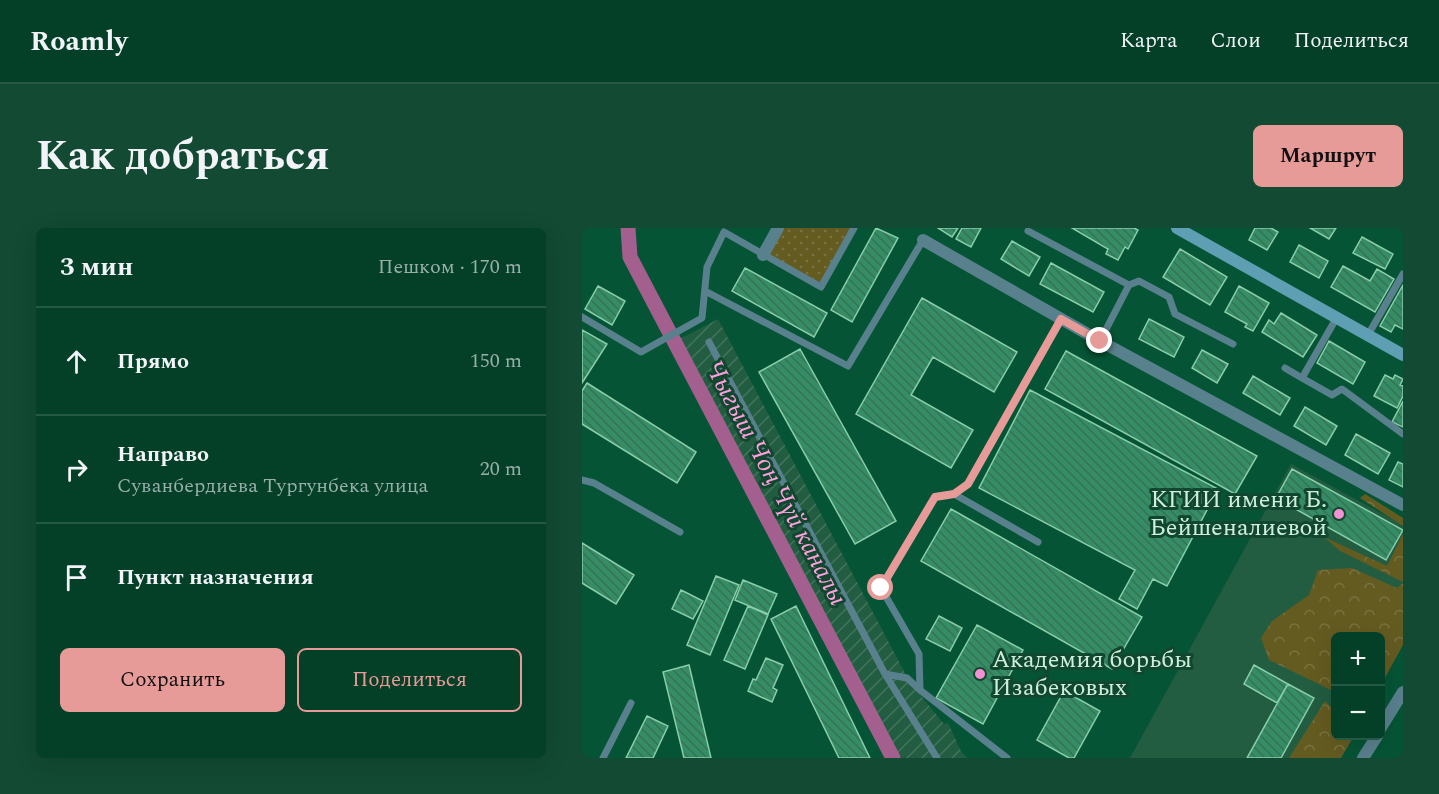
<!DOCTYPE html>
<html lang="ru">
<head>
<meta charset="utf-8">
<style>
	body { margin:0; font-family:Spectral,serif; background:#124a34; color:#f1f3f6 }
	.controls { position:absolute; right:18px; bottom:18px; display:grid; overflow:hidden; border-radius:9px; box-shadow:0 6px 24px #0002 }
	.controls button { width:54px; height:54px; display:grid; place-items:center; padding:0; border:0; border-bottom:2px solid #255845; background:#043f28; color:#f1f3f6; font:30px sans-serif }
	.stop { position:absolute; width:18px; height:18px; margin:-14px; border:4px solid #e69b98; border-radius:50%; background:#fff }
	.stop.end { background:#e69b98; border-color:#fff; box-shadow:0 2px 6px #0008 }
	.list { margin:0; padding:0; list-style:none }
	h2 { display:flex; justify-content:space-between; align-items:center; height:78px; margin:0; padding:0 24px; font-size:26px }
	h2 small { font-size:20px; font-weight:400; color:#97afa8 }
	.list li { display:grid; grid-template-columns:39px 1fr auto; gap:18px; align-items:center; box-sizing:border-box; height:108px; padding:0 24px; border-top:2px solid #255845 }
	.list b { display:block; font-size:22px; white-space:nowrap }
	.list p { margin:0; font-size:20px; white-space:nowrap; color:#97afa8 }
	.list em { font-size:20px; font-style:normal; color:#97afa8 }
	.actions { display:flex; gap:12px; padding:18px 24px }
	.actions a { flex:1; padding:14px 0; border:2px solid #e69b98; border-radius:9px; text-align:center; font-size:21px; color:#e69b98 }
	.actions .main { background:#e69b98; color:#111 }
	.icon { flex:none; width:33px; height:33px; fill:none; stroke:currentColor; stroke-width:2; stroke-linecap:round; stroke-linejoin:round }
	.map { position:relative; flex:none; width:821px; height:530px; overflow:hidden; border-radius:9px }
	header { display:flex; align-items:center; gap:36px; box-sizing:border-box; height:84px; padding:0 30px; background:#043f28; border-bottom:2px solid #255845 }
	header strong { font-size:28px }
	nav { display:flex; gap:33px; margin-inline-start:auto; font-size:21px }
	.intro { display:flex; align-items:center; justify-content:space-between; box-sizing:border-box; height:144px; padding:0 36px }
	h1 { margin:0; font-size:42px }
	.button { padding:15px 27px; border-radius:9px; background:#e69b98; color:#111; font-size:21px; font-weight:700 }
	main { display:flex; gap:36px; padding:0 36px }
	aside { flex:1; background:#043f28; border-radius:9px; box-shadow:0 6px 24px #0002 }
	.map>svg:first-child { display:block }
	.built { fill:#225c41 }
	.industrial { fill:url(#industrial-furrows) }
	.green { fill:url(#green-dots) }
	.forest { fill:url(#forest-crowns) }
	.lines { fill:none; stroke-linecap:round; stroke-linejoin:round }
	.canal { stroke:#a35f8d; stroke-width:15 }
	.building { fill:url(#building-back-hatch); stroke:#89cda9; stroke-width:1.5 }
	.lane { stroke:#59808d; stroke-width:7 }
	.street { stroke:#59808d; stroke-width:12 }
	.secondary { stroke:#5f9fb4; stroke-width:12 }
	.route { stroke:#e69b98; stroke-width:8 }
	.poi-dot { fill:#f491d3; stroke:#12472f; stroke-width:2 }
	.labels { text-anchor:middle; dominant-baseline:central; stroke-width:6; stroke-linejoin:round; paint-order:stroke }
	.poi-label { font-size:24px; fill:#ceefdd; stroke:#12472f; text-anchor:end }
	.water-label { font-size:26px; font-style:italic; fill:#fe9fde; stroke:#12472f }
</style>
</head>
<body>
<header>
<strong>Roamly</strong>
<nav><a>Карта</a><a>Слои</a><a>Поделиться</a></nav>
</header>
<div class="intro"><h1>Как добраться</h1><a class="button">Маршрут</a></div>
<main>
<aside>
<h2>3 мин<small>Пешком · 170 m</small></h2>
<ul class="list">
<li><svg class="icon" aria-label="ahead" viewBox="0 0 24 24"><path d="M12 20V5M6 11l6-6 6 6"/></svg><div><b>Прямо</b></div><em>150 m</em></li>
<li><svg class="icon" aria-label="right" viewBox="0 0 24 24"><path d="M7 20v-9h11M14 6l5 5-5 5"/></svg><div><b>Направо</b><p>Суванбердиева Тургунбека улица</p></div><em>20 m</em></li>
<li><svg class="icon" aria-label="arrive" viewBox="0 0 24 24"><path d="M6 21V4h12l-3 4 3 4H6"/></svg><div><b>Пункт назначения</b></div></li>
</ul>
<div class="actions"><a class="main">Сохранить</a><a>Поделиться</a></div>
</aside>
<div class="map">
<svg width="821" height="530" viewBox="0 0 821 530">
	<defs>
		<pattern id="industrial-furrows" width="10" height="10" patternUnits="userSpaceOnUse" patternTransform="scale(1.5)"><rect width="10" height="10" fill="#225c41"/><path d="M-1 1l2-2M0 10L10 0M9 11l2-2" fill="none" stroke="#41745c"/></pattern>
		<pattern id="green-dots" width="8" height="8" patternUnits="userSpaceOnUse" patternTransform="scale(1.5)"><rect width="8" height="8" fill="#645b21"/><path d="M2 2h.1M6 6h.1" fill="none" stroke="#797341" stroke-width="1.8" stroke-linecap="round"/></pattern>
		<pattern id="forest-crowns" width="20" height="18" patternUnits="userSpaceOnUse" patternTransform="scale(1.5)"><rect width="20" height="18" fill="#645b21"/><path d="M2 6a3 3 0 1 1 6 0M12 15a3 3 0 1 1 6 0" fill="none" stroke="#797341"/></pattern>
		<pattern id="building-back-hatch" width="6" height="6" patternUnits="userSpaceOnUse" patternTransform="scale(1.5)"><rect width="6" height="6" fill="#348d65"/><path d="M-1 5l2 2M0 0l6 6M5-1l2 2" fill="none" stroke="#387157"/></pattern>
	</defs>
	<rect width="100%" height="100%" fill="#065436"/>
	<path class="built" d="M709,236L821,297V417L798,409H754L756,530H548Z"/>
	<path class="industrial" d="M136,91L323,445L333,453L331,458L362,496L366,495L379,523L385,530H318L96,112Z"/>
	<path class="green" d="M200,0H269L238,55L185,27Z"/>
	<path class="forest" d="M783,266L821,290V298L778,270Z
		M821,306V354L758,323L742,309L805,338Z
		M770,340L815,360L821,355V417L799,457L798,409H754L753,464L687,432L679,410L690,393L727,367L736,342Z
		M743,473L753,483L754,508H772L759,530H707Z"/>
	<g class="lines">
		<path class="canal" d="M46,0L48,29L311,530"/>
	</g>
	<path class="building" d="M294,0L316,10L270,94L249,82Z
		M356,0H376L370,9Z
		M380,0H399L389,19L374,11Z
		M490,0H552L556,2L546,21L543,19L536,32L524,26L526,21Z
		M673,0H689L696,4L685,22L667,12Z
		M728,0H754L747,11Z
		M780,9L811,26L803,41L771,25Z
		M430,13L458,29L447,48L419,31Z
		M717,17L746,33L737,50L708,34Z
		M598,21L645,49L628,77L581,49Z
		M469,35L522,64L511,84L458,56Z
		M761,38L788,53L795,41L812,51L793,84L749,59Z
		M163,40L245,85L232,109L150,63Z
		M821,57V101L813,97L809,104L798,98Z
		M16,58L43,73L30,97L3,81Z
		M657,58L687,75L671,103L663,99L665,96L643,84Z
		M340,70L435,124L412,164L351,129L329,167L391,202L369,240L274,186Z
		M699,85L735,107L721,129L680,104L687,92L692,96Z
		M567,91L602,109L592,129L557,111Z
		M0,102L25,116L0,155Z
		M747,113L783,134L771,156L735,135Z
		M218,121L314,293L273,316L177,144Z
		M620,122L646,136L635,155L610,140Z
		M484,123L675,228L653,266L463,161Z
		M803,147L811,151L813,147L821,151L818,157L821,158V168L815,180L792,168Z
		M671,148L708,170L698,187L661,165Z
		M5,155L114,224L95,255L0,196V163Z
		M448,162L636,261L585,358L571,351L555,381L537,371L553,342L397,260Z
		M821,173V199L810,194Z
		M723,179L755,198L744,217L712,198Z
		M774,206L808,225L796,246L763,227Z
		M816,234L821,236V259L807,252Z
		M710,241L821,302L804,332L694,270Z
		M369,281L560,389L530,441L339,333Z
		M0,315L52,347L34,376L0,355Z
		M134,348L157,357L128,427L105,417Z
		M161,352L195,366L186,386L153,372Z
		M99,362L121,373L111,391L90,381Z
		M166,378L186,387L163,441L142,432Z
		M214,378L288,530H257L189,391Z
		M357,388L380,400L368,423L344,411Z
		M395,397L441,422L401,496L354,470Z
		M184,430L201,437L191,460L195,462L190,474L166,463L171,451L174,452Z
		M107,437L129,530H102L81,444Z
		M672,437L706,456L695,475L662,456Z
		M706,456L732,470L699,530H665Z
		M482,463L518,483L492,530H487L455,512Z
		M65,488L86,498L71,530H44Z"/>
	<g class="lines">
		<path class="lane" d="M446,3L547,57L518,113
			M547,57L557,53L587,69L593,86L651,116
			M123,63L266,138L341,12
			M0,89L59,124L120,90L125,39L142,4L239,59L272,0
			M755,89L720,150L750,167L760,161L821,206
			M786,107L821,46
			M127,114L303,446L325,450L338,462
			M703,140L720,150
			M0,252L12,255L98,304
			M372,266L456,314
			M303,446L355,530
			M21,530L49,475
			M425,530L338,462L337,426L299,360L353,269L372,266L386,256L479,91"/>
		<path class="street" d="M341,12L518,113L821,277
			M181,27L196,0
			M798,501L821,464
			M781,530L795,508"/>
		<path class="secondary" d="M595,0L821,127"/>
	</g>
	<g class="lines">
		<path class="route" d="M299,360L353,269L372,266L386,256L479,91L518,113"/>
	</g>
	<g class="poi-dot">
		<circle cx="757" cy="286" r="6"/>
		<circle cx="398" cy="446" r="6"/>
	</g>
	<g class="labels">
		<g class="poi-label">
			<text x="745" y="272">КГИИ имени Б.<tspan x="745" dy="28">Бейшеналиевой</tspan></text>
			<text x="410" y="432" text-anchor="start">Академия борьбы<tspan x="410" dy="28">Изабековых</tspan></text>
		</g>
		<g class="water-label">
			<text transform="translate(194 255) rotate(62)">Чыгыш Чоң Чүй каналы</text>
		</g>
	</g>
</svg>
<div class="controls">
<button>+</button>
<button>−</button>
</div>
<div class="stop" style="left:299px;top:360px"></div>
<div class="stop end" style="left:518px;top:113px"></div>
</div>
</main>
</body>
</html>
